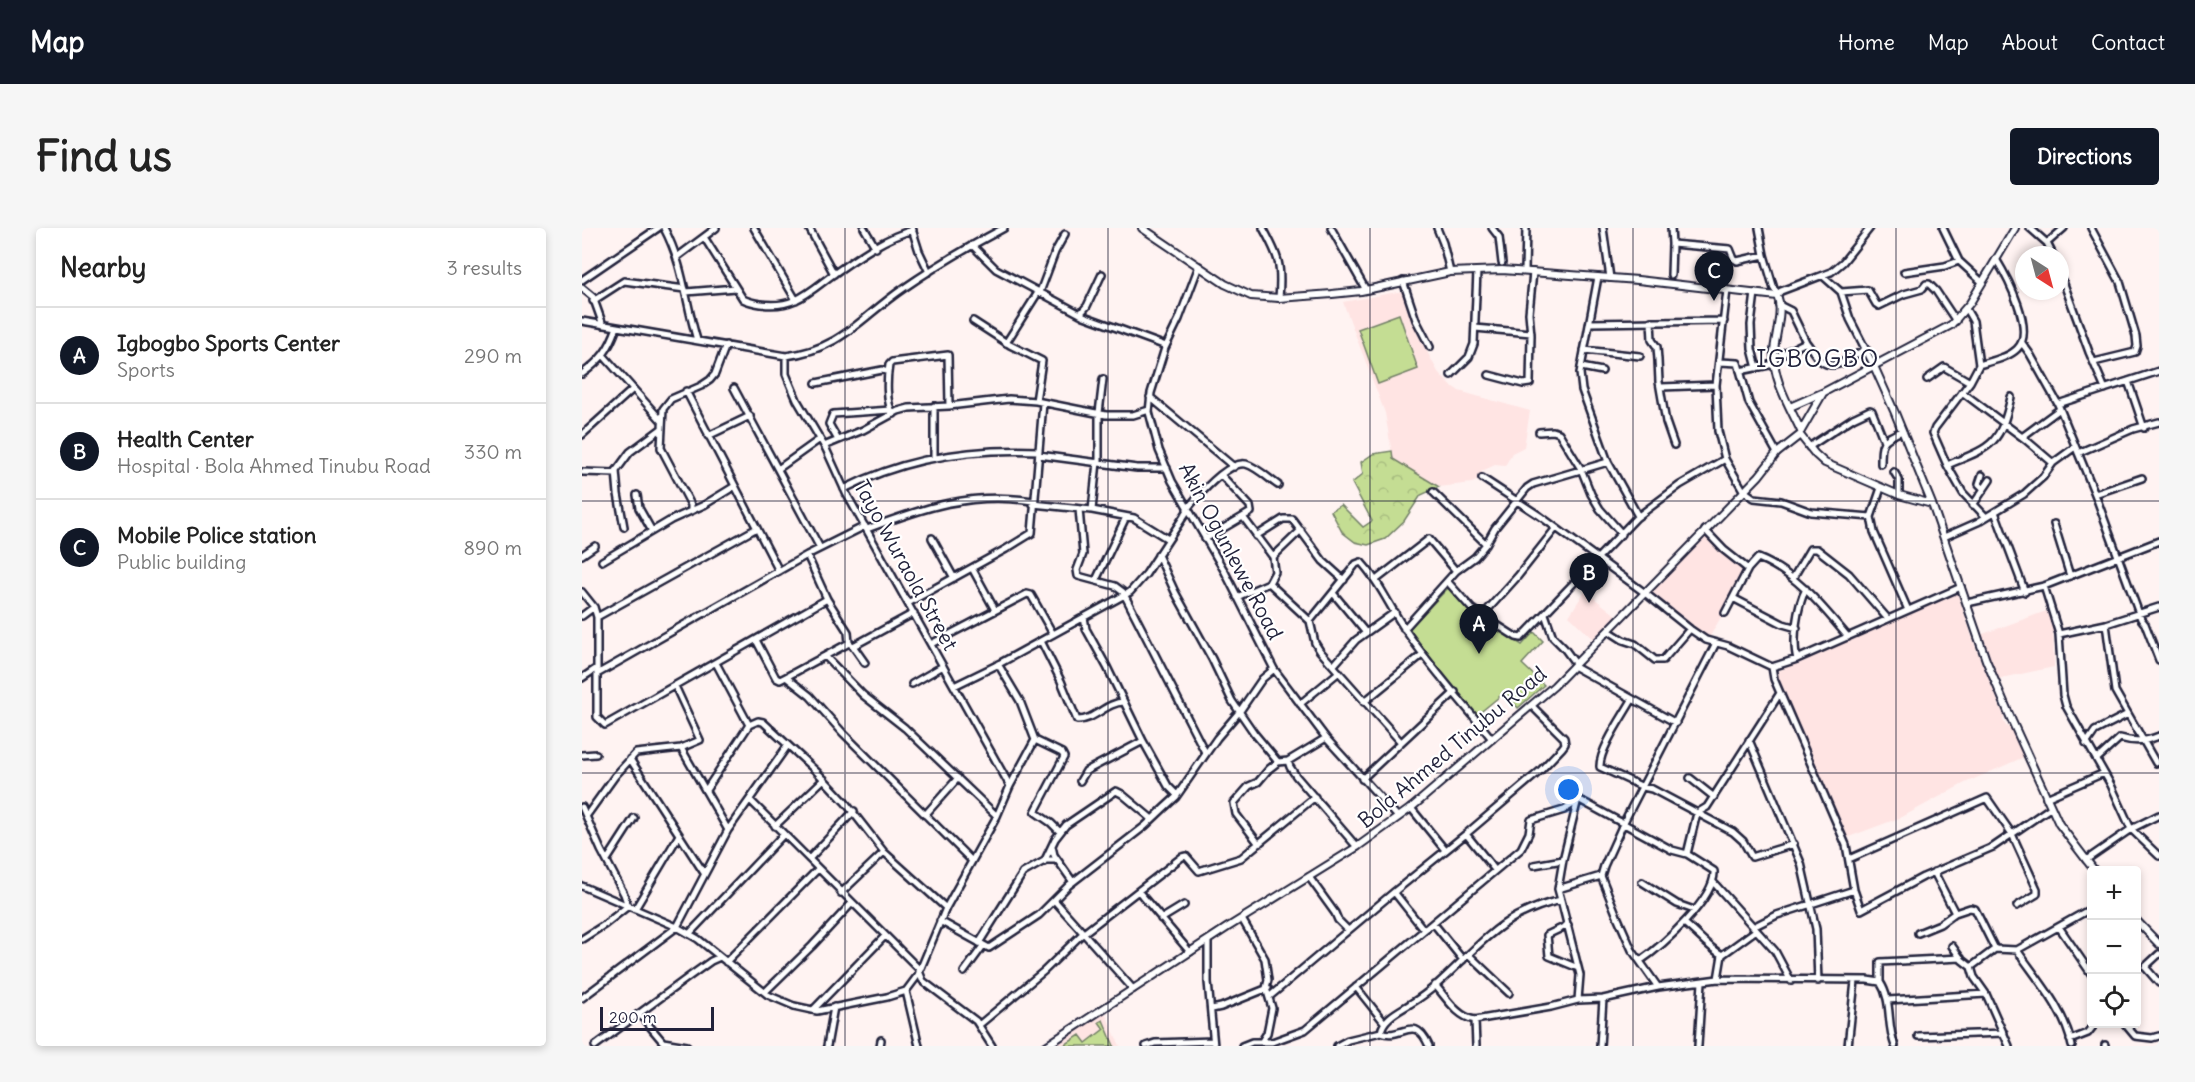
<!DOCTYPE html>
<html lang="en">
<head>
<meta charset="utf-8">
<style>
	body { margin:0; font-family:Delius,sans-serif; background:#f6f6f6; color:#222 }
	.controls { position:absolute; right:18px; bottom:18px; display:grid; overflow:hidden; border-radius:6px; box-shadow:0 3px 9px #0003 }
	.controls button { width:54px; height:54px; display:grid; place-items:center; padding:0; border:0; border-bottom:2px solid #e0e0e0; background:#fff; color:#222; font:30px sans-serif }
	.compass { position:absolute; left:1433px; top:18px; width:54px; height:54px; border-radius:50%; background:#fff; box-shadow:0 3px 9px #0003; rotate:144deg }
	.scale { position:absolute; left:18px; bottom:15px; width:114px; box-sizing:border-box; padding-left:6px; border:3px solid #22223b; border-top:0; font-size:16px; line-height:21px; white-space:nowrap; color:#22223b; -webkit-text-stroke:4px #fff; paint-order:stroke }
	.you { position:absolute; left:987px; top:562px; width:21px; height:21px; margin:-15px; border:4px solid #fff; border-radius:50%; background:#1a73e8; box-shadow:0 0 0 9px #1a73e833 }
	.badge { display:grid; place-items:center; width:39px; height:39px; border-radius:50%; background:#111827; color:#fff; font-size:20px; font-weight:700 }
	.pin { position:absolute; translate:-50% -50px; filter:drop-shadow(0 2px 3px #0008) }
	.pin::after { content:''; position:absolute; top:32px; width:21px; height:18px; background:inherit; clip-path:polygon(0 0,100% 0,50% 100%) }
	.list { margin:0; padding:0; list-style:none }
	h2 { display:flex; justify-content:space-between; align-items:center; height:78px; margin:0; padding:0 24px; font-size:26px }
	h2 small { font-size:20px; font-weight:400; color:#767676 }
	.list li { display:grid; grid-template-columns:39px 1fr auto; gap:18px; align-items:center; box-sizing:border-box; height:96px; padding:0 24px; border-top:2px solid #e0e0e0 }
	.list b { display:block; font-size:22px; white-space:nowrap }
	.list p { margin:0; font-size:20px; white-space:nowrap; color:#767676 }
	.list em { font-size:20px; font-style:normal; color:#767676 }
	.icon { flex:none; width:33px; height:33px; fill:none; stroke:currentColor; stroke-width:2; stroke-linecap:round; stroke-linejoin:round }
	.map { position:relative; flex:none; width:1577px; height:818px; overflow:hidden; border-radius:6px }
	header { display:flex; align-items:center; gap:36px; box-sizing:border-box; height:84px; padding:0 30px; background:#111827; color:#fff }
	header strong { font-size:28px }
	nav { display:flex; gap:33px; margin-inline-start:auto; font-size:21px }
	.intro { display:flex; align-items:center; justify-content:space-between; box-sizing:border-box; height:144px; padding:0 36px }
	h1 { margin:0; font-size:42px }
	.button { padding:15px 27px; border-radius:6px; background:#111827; color:#fff; font-size:21px; font-weight:700 }
	main { display:flex; gap:36px; padding:0 36px }
	aside { flex:1; background:#fff; border-radius:6px; box-shadow:0 3px 9px #0003 }
	.map>svg:first-child { display:block }
	.built { fill:#ffe4e3 }
	.grass { fill:#c4dd93; stroke:#738067; stroke-width:1.5 }
	.forest { fill:url(#forest-crowns); stroke:#738067; stroke-width:1.5 }
	.lines { fill:none; stroke-linecap:round; stroke-linejoin:round }
	.minor-casing { stroke:#22223b; stroke-width:10 }
	.major-casing { stroke:#22223b; stroke-width:10 }
	.minor { stroke:#fff; stroke-width:5 }
	.major { stroke:#fff; stroke-width:6 }
	.grid { fill:none; stroke:#22223b; stroke-width:1.5; stroke-opacity:0.55 }
	.labels { text-anchor:middle; dominant-baseline:central; stroke-width:4.5; stroke-linejoin:round; paint-order:stroke }
	.street-label { font-size:21px; fill:#22223b; stroke:#fff }
	.quarter-label { font-size:24px; letter-spacing:1.5px; fill:#22223b; stroke:#fff }
</style>
</head>
<body>
<header>
<strong>Map</strong>
<nav><a>Home</a><a>Map</a><a>About</a><a>Contact</a></nav>
</header>
<div class="intro"><h1>Find us</h1><a class="button">Directions</a></div>
<main>
<aside>
<h2>Nearby<small>3 results</small></h2>
<ul class="list">
<li><span class="badge">A</span><div><b>Igbogbo Sports Center</b><p>Sports</p></div><em>290 m</em></li>
<li><span class="badge">B</span><div><b>Health Center</b><p>Hospital · Bola Ahmed Tinubu Road</p></div><em>330 m</em></li>
<li><span class="badge">C</span><div><b>Mobile Police station</b><p>Public building</p></div><em>890 m</em></li>
</ul>
</aside>
<div class="map">
<svg width="1577" height="818" viewBox="0 0 1577 818">
	<defs>
		<pattern id="forest-crowns" width="20" height="18" patternUnits="userSpaceOnUse" patternTransform="scale(1.5)"><rect width="20" height="18" fill="#c4dd93"/><path d="M2 6a3 3 0 1 1 6 0M12 15a3 3 0 1 1 6 0" fill="none" stroke="#a8bd80"/></pattern>
	</defs>
	<rect width="100%" height="100%" fill="#fff3f2"/>
	<filter id="ink" filterUnits="userSpaceOnUse"><feTurbulence type="fractalNoise" baseFrequency=".0167" numOctaves="2"/><feDisplacementMap in="SourceGraphic" scale="12" xChannelSelector="R" yChannelSelector="G"/><feConvolveMatrix kernelMatrix="1 2 1 2 8 2 1 2 1" color-interpolation-filters="sRGB"/></filter>
	<g filter="url(#ink)">
		<path class="built" d="M821,63L835,105L856,144L867,156L877,163L948,183L942,219L930,225L923,238L913,237L900,243V250L890,255L857,259L811,231L803,185L761,74Z
			M1126,306L1164,345L1127,410L1101,394L1069,365Z
			M1003,363L1035,388L1011,411L987,388Z
			M1375,364L1394,420L1422,488L1421,492L1424,498L1429,500L1442,529L1383,555L1320,589L1264,610L1191,445Z
			M1467,382L1471,396L1472,439L1415,451L1398,407Z
			M523,785L538,818H473L474,817Z"/>
		<path class="grass" d="M817,86L836,141L796,156L776,101Z
			M866,360L895,389L940,417L952,404L961,413L940,436L962,457L936,480L923,464L895,487L826,402Z
			M521,792L532,818H481L498,807L504,815L522,801L517,794Z"/>
		<path class="forest" d="M810,223L811,231L857,259L839,267L822,293L803,311L786,317L773,314L760,304L749,283L759,277L781,299L790,293L770,255L781,246L779,234L791,226Z"/>
		<g class="lines">
			<g class="minor-casing">
				<path id="minor" d="M82,0C102,38 103,73 115,112
					M172,0L214,72
					M227,0L252,46
					M282,0L294,20
					M681,0C697,29 700,37 697,70
					M749,0L784,62
					M855,0L861,15L868,44
					M910,0L917,9L920,35
					M1021,0L1028,50
					M1089,0L1090,16L1148,21L1152,31L1155,33L1182,27
					M1177,0L1182,27L1192,61L1196,65
					M1361,0L1377,33L1400,54
					M1448,0L1465,15L1471,27
					M1509,0L1538,54L1554,108L1555,118L1553,124L1512,134
					M330,1L337,23L347,44
					M122,9L161,71C167,74 172,75 179,76C213,81 228,63 253,45C276,29 304,9 331,2
					M1465,15L1482,0
					M390,17L414,41L502,88L584,118
					M95,29L134,0
					M617,38L597,91L583,120L569,165L567,184L577,222L590,253L643,344L692,441L744,510L816,589
					M943,43L944,0
					M1322,44L1363,38L1377,33
					M1478,45L1507,124L1523,161
					M1089,47L1090,16
					M1241,48L1259,64L1268,91L1292,138
					M1016,49L998,145L1000,162L1026,234L1056,288
					M0,52L76,0
					M821,53L834,92L848,119
					M0,60L11,69L21,97
					M1145,62L1134,157L1136,203L1143,231L1161,262L1172,270L1199,273L1229,284L1289,289
					M104,64L154,60
					M458,64L473,24L483,6
					M1259,64L1286,62L1294,76L1297,78L1322,66L1340,61L1344,56H1347L1354,63L1374,93
					M1173,65L1169,97L1170,121L1175,140
					M1194,68L1199,63L1249,44L1261,34L1288,0
					M11,73L42,53L103,61
					M1197,77L1209,83L1224,114
					M1384,81L1391,93L1397,137L1388,154L1353,200L1351,205L1365,237L1381,265L1404,289
					M498,86L505,78L520,46
					M0,93L204,128C260,121 279,89 322,60C354,38 388,18 422,0
					M391,93L428,117L460,133L454,173
					M1069,93L1070,112L1075,119L1076,132L1077,154L1084,194L1092,217
					M1008,95L1142,93
					M893,100L949,105
					M424,115L457,63
					M1440,115L1448,126L1476,176L1513,266L1559,391L1563,396L1577,432
					M1002,122L1058,128
					M22,128L79,192
					M204,128V146L215,172L244,221L264,265L428,558
					M1192,130L1224,114C1229,120 1233,128 1239,133C1254,145 1271,127 1284,121
					M1138,134L1156,135L1167,175L1195,225
					M1397,137C1409,133 1426,130 1435,121C1454,103 1425,49 1414,31
					M999,139L1020,143
					M1158,143L1192,136
					M0,146C19,132 27,122 35,99
					M869,147L887,129L892,116L895,43
					M907,147L941,156L948,155L949,107L947,85L951,44
					M1345,151L1362,139L1388,154
					M1546,153L1562,200
					M234,155L300,142L306,144
					M1079,159L1134,157
					M152,160L238,320
					M104,163L197,343
					M1380,164L1444,212L1471,235
					M568,169L652,239
					M1476,176L1577,143
					M352,178V230
					M312,186C303,176 305,149 307,137L310,134L366,127L367,178
					M957,204L971,203L977,205L999,241L1009,266L1018,281L1040,306
					M0,207L51,161
					M126,208L168,188
					M1440,209L1478,181
					M256,212L247,196L251,186L309,182
					M242,218L281,202L316,183L327,180L367,178L427,171L454,173L524,187H551L567,182
					M1227,219L1271,190L1288,182L1290,183L1302,213
					M1496,225L1551,201L1577,194
					M457,227L555,240H585
					M517,235V185L521,151
					M1299,236C1299,214 1299,212 1320,203
					M1365,237C1409,219 1418,218 1429,169
					M196,241L238,211
					M0,244L34,245
					M1312,244L1317,252V267
					M1400,247L1397,256L1402,261
					M900,250L958,288L1063,365L1108,401L1124,412L1146,418L1190,439L1215,431L1379,359
					M1299,260L1289,289L1292,304L1326,382
					M262,261C322,230 390,220 457,223
					M851,264L904,316
					M1513,266L1560,250
					M55,267L57,280L70,303
					M451,276L510,282L552,290L586,311
					M1391,277L1408,252
					M497,281L501,326L495,342L496,348L533,358L541,364L624,526
					M605,281C615,269 647,232 664,236C675,239 687,251 696,257
					M510,282L515,234
					M109,283V277L79,220L81,181L89,171L119,158L128,152L133,146L144,117
					M1413,284L1443,364
					M1472,296L1488,348
					M42,299L36,266L34,243L48,224L79,201
					M285,301C341,280 389,263 451,273
					M1123,302L1142,322L1166,341
					M674,308L701,291H710L741,333L762,352
					M1362,309L1396,294L1442,266L1461,249L1471,235L1493,219
					M350,310L372,350
					M623,311L669,284L668,278L639,247
					M0,327L13,318
					M225,327L245,371L266,404L267,415
					M576,327L593,364L630,431L650,473L672,505L696,534
					M691,329L719,302
					M20,333L89,292L122,277L153,258
					M390,340L413,382
					M1211,350L1228,321H1235L1267,346L1306,391
					M514,352L544,289
					M794,352L847,311L874,343
					M865,353L890,381L934,409L939,410L1054,290L1098,257L1143,231
					M687,355L728,393L733,415L738,423L818,513
					M1462,358L1477,406L1481,467L1484,478L1529,557L1549,601L1577,628
					M0,364L12,379L15,389V489L23,497L245,371
					M751,365L784,405
					M655,369L687,355L693,344L691,329L661,289
					M1151,370L1201,396L1215,400
					M326,375L424,321L450,305L461,175
					M1385,375L1462,358L1577,313
					M1143,385L1166,341L1176,330C1214,345 1240,378 1266,409
					M963,386L971,409L982,420L993,435
					M0,388L12,379
					M900,388L936,348L974,300
					M15,389L175,300
					M502,389L504,401L525,439L561,513L586,558L595,567
					M728,393L774,336L779,334C798,354 808,380 824,403C850,441 881,475 910,511
					M1524,396L1533,463L1574,535
					M822,401L874,343L893,329L904,316L913,300L945,260L951,256L1026,234
					M1027,403L1041,412L1053,416L1073,432H1081L1108,401
					M1477,406L1524,396L1577,379
					M174,412L194,450L198,452L204,449L228,468L261,505L390,633
					M459,413L479,453L495,492C512,493 524,474 542,474
					M349,416L445,366L449,367L471,406
					M271,418L283,435
					M243,428L281,467L323,500L415,588
					M1215,431C1210,413 1215,378 1224,361
					M134,435L167,497
					M416,436L438,473L453,512L480,525L482,529L453,584L469,595L478,604
					M752,437L774,412L813,384
					M991,438L1094,495
					M1190,439L1192,451L1264,617L1272,662L1279,682L1341,649L1411,619L1468,580
					M15,446L225,327L283,298
					M204,449L267,415L271,418L275,416L332,385
					M0,450L15,440
					M330,456L361,438
					M372,458L413,438L548,364L564,346L606,282
					M1050,472C1041,488 1017,522 1018,539L1061,559L1070,561L1151,604L1161,613L1170,629L1212,616
					M782,474L841,426
					M718,476L757,444
					M1167,512L1219,635L1234,701L1236,753
					M1504,516L1513,503L1546,486
					M99,520L146,602
					M0,527L14,526
					M48,531L122,645
					M1515,531L1538,510C1551,514 1563,514 1577,508
					M706,533L708,539L714,548L775,619
					M1108,550L1132,569
					M780,551L873,464
					M498,553L504,543L561,513
					M124,562L167,497L176,493L181,494L235,544L263,574L302,624L364,680
					M1464,570L1522,545
					M168,572L338,742
					M995,575L981,632L976,661L1019,648
					M0,579L19,622L42,666L46,678L22,697L0,711
					M829,580L863,622
					M5,587L33,548L54,525L99,520L118,512L93,458
					M343,587L376,550
					M193,598L242,551
					M884,606L913,642
					M677,616L654,586L652,575L667,558L676,554L687,541L696,534L706,533L744,510
					M470,618L472,627L491,654
					M1105,626L1115,585L1125,579L1198,465
					M227,631L272,583
					M1267,631L1405,570L1430,606L1455,661V666L1435,678
					M25,632L52,590
					M1504,632L1549,601L1577,587
					M462,634L473,611L484,597L534,563L540,566L570,591
					M952,637L981,632
					M1352,644L1373,685L1388,680L1393,681L1413,721
					M727,649L753,685L756,692L766,702
					M1060,654L1095,676L1112,682
					M1132,655L1193,723L1209,753
					M0,658L95,699L116,711L186,767L212,778L235,783L305,769L324,763L336,747L364,680L415,588L428,558L453,512
					M557,664L608,724
					M812,664L842,702
					M259,665L302,624
					M472,672L551,761
					M979,672L998,747L996,772
					M53,681L97,607
					M579,691L602,677
					M660,691L683,731L686,752L684,760L690,780L685,805L680,813
					M358,693L407,720L457,687L487,657L563,598L582,580L594,569L635,510L658,483L680,451L692,441
					M1102,695C1115,705 1126,719 1140,727
					M852,696L881,732
					M986,697L965,707L967,728L996,740
					M1171,699L1195,687L1272,662
					M1477,699L1510,747
					M1336,705L1358,696L1373,685
					M107,706L202,606
					M626,714V754L632,818
					M397,715L441,645L464,632H475
					M1370,718L1380,732L1389,739L1392,749L1404,766L1427,818
					M1435,722C1455,751 1483,782 1490,818
					M1577,726L1563,739L1577,755
					M887,727L927,765
					M144,734L236,641
					M1389,739L1413,721L1435,722L1510,680
					M337,743L341,753L394,793L410,818
					M382,744L401,718
					M1136,751L1140,727L1173,703
					M1298,754V734L1379,730
					M853,757C864,769 875,789 893,792L969,779L996,772L1021,771L1076,759L1136,751L1285,752L1298,754C1311,774 1304,795 1313,818
					M774,759L802,794
					M1076,759L1050,722L1035,688L1019,648L1022,638L1041,596L1134,415
					M324,763L337,818
					M183,764L230,718L270,675
					M687,769L812,664L884,606L958,543L980,520L983,516L982,510L950,478
					M0,770L95,699L146,602L206,517
					M1306,772L1404,766
					M630,781L639,779L686,760
					M231,782L303,708
					M56,786L60,789L81,814L105,818
					M893,792L894,818
					M1543,796L1553,808L1570,810L1577,808
					M397,797L462,743L498,708L600,629L604,628L617,643L659,630L733,569
					M799,804C820,813 832,784 847,818
					M1336,808L1422,805
					M1488,812L1506,805L1513,796
					M1523,817V818
					M13,818L108,748L129,733L138,729
					M245,818L252,779
					M298,818L299,812
					M564,818L573,815L631,813
					M660,818L670,814H690L723,802L939,621L947,605L949,592L982,582L998,572L1090,622L1105,626L1132,643C1134,670 1080,718 1058,733
					M755,818L766,812L799,804C801,790 817,783 828,776C868,753 894,710 935,688C949,681 965,675 979,672L976,661
					M1018,818L1021,771
					M1116,818L1120,754
					M1266,818L1273,753"/>
			</g>
			<g class="major-casing">
				<path id="major" d="M560,0L643,56L669,68L697,70L750,66L779,63L868,44L920,42L1056,52L1195,68C1202,80 1193,109 1192,123C1190,151 1208,179 1219,203
					M1292,138L1313,185L1350,276L1404,432L1430,493L1477,596L1512,642
					M1208,179L1242,164L1369,97L1388,75L1433,0
					M1219,203L1241,165
					M1218,207L1233,226L1243,235L1317,267L1350,276
					M1554,692L1577,716
					M464,818L646,699L775,619L829,580L972,458L1177,248L1195,225L1218,207"/>
			</g>
			<use href="#minor" class="minor"/>
			<use href="#major" class="major"/>
		</g>
	</g>
	<path class="grid" d="M263,0V818M526,0V818M788,0V818M1051,0V818M1314,0V818M0,273H1577M0,545H1577"/>
	<g class="labels">
		<g class="street-label">
			<text transform="translate(649 323) rotate(62)">Akin Ogunlewe Road</text>
			<text transform="translate(324 337) rotate(61)">Tayo Wuraola Street</text>
			<text transform="translate(870 519) rotate(-40)">Bola Ahmed Tinubu Road</text>
		</g>
		<g class="quarter-label">
			<text x="1236" y="130">IGBOGBO</text>
		</g>
	</g>
</svg>
<div class="controls">
<button>+</button>
<button>−</button>
<button><svg class="icon" aria-label="locate" viewBox="0 0 24 24"><circle cx="12" cy="12" r="6"/><path d="M12 2v4M12 18v4M2 12h4M18 12h4"/></svg></button>
</div>
<svg class="compass" viewBox="-18 -18 36 36"><path d="M0-13l5 13h-10z" fill="#e53935"/><path d="M0 13l5-13h-10z" fill="#767676"/></svg>
<div class="scale">200 m</div>
<div class="you"></div>
<div class="pin badge" style="left:897px;top:426px">A</div>
<div class="pin badge" style="left:1007px;top:375px">B</div>
<div class="pin badge" style="left:1132px;top:73px">C</div>
</div>
</main>
</body>
</html>
